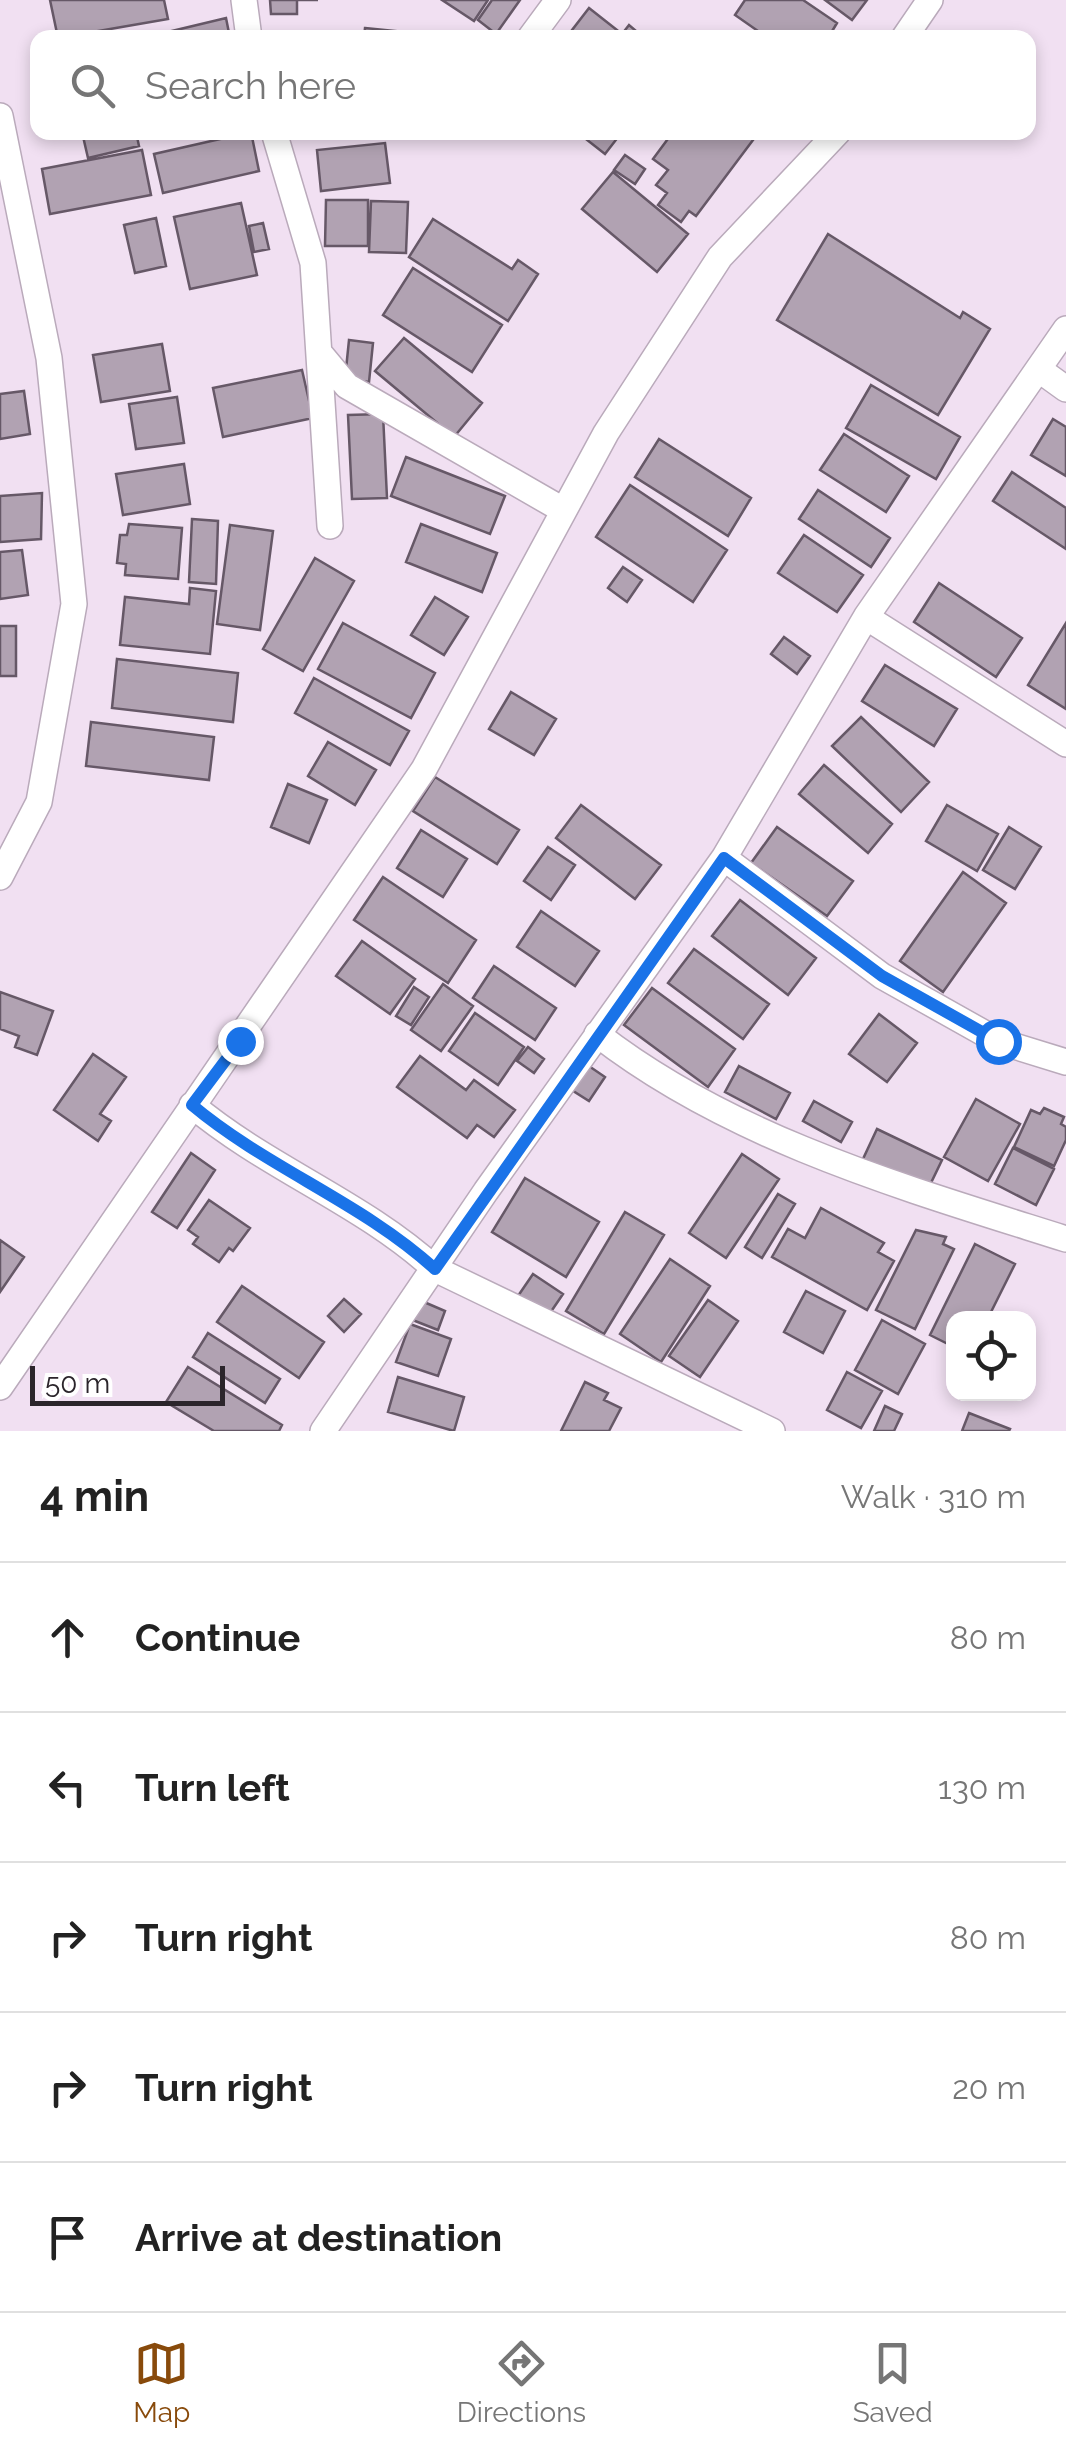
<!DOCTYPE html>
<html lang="en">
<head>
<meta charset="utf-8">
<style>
	body { margin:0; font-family:Raleway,sans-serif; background:#f2f2f2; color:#222 }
	.controls { position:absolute; right:30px; bottom:30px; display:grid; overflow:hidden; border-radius:20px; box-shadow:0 5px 15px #0003 }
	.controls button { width:90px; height:90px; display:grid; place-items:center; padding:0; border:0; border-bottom:2px solid #e0e0e0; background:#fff; color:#222; font:50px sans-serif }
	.scale { position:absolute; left:30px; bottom:25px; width:195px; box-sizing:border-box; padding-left:10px; border:5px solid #2b252b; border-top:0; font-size:28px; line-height:35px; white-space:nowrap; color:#2b252b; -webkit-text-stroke:8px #fff; paint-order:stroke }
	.stop { position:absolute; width:30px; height:30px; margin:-22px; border:8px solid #1a73e8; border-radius:50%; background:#fff }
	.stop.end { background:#1a73e8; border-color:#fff; box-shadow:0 2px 10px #0008 }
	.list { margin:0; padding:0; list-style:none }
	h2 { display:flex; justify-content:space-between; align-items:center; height:130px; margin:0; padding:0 40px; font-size:42px }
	h2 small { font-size:32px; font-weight:400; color:#767676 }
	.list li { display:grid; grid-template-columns:65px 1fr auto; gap:30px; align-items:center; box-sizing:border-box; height:150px; padding:0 40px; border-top:2px solid #e0e0e0 }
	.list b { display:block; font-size:38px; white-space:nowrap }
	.list em { font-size:32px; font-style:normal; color:#767676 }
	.icon { flex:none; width:55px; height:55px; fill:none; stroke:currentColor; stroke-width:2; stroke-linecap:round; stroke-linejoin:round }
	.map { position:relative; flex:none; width:1066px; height:1431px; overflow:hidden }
	.search { position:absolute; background:#fff; box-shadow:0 5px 15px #0003; left:30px; right:30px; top:30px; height:110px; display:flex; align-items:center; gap:25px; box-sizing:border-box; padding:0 35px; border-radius:20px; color:#767676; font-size:38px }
	.sheet { height:880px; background:#fff }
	nav { display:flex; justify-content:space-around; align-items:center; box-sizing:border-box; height:140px; border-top:2px solid #e0e0e0; background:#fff; font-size:28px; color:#767676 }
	nav a { display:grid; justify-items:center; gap:5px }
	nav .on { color:#884a0b }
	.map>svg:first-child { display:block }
	.building { fill:#b1a2b2; stroke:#665867; stroke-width:2.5 }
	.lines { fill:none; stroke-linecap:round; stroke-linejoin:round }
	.street-casing { stroke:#baaabb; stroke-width:28 }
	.street { stroke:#fff; stroke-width:25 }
	.route { stroke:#1a73e8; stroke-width:12 }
</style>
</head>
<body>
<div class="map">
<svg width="1066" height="1431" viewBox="0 0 1066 1431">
	<rect width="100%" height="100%" fill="#f1e0f2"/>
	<path class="building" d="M50,0H164L168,19L58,38Z
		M270,0H318H297V14H271Z
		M442,0H488L474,21Z
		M492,0H520L496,34L478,20Z
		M745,0H803L837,23L828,38H768L735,15Z
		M825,0H867L852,20Z
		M589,8L622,34L629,25L642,36L573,38L569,34Z
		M226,18L230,38H174L172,31Z
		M365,28L396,31L395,38H364Z
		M82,132H136L139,146L88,158Z
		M251,132L259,171L163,193L154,154Z
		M577,132H622L605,154Z
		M673,132H759L696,216L689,211L681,222L658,205L667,193L656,185L668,170L653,159Z
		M385,143L390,183L321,191L317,150Z
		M142,150L151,195L50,214L42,169Z
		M625,155L645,169L635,184L614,170Z
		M613,172L688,234L657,272L582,209Z
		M326,200H368V246H325Z
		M371,201L408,202L406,253L369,252Z
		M241,203L257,275L190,289L174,217Z
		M156,218L166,266L135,273L124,225Z
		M433,219L512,269L518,260L538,274L508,321L409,257Z
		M263,223L269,249L254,252L249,226Z
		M828,234L960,318L963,312L990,329L938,415L777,320Z
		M413,268L502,325L472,372L383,315Z
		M404,338L482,403L454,437L375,371Z
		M349,340L373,343L369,382L345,379Z
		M162,344L170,391L101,402L93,355Z
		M302,370L313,418L223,437L213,388Z
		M871,385L960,437L936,479L846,428Z
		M24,391L30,434L0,439V394Z
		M177,397L184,443L136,449L129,404Z
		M383,414L387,498L352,499L348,415Z
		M1053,419L1066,427V476L1031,455Z
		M844,434L909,476L886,512L820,470Z
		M659,439L751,498L728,536L635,477Z
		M406,457L505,496L490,534L391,496Z
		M184,464L190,504L123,515L116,474Z
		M1012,472L1066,508V549L993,501Z
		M630,485L727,550L693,602L596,537Z
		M818,490L890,538L871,567L799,519Z
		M42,493L41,539L0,542V496Z
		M192,519L218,521L216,584L189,582Z
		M129,524L182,528L178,579L125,575L126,564L117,563L120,535H127Z
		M421,524L497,553L482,592L406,562Z
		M230,525L273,531L260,630L217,624Z
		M804,535L863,575L837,612L778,573Z
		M22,550L28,595L0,599V552Z
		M315,558L354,581L303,671L263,649Z
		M623,567L642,580L627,602L608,588Z
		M939,583L1022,638L996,677L914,622Z
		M190,588L216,591L210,654L120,645L125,597L189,604Z
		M435,597L468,617L444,655L411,635Z
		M343,623L435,673L411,718L318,669Z
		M1066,623V709L1028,685Z
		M0,626H16V676H0Z
		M784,637L810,656L797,674L771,654Z
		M117,659L238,673L233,722L112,708Z
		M885,665L957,709L934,746L862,701Z
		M314,678L409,731L390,765L295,713Z
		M511,692L556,719L534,755L489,729Z
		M861,717L929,782L901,812L832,746Z
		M91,722L214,737L209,780L86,766Z
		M328,742L376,770L355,805L308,776Z
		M824,765L892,824L868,853L799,794Z
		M435,777L519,830L497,864L413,811Z
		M288,784L327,800L309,843L271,827Z
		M581,805L661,865L635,899L556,838Z
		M947,805L998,834L977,871L926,841Z
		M777,827L853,881L827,916L751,863Z
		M1009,827L1041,847L1015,889L983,870Z
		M421,830L467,859L443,897L397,868Z
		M548,847L575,865L551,900L524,881Z
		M963,872L1006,903L943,992L900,961Z
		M383,877L476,940L448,983L354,920Z
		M740,900L816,958L788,995L712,936Z
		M541,911L599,951L575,986L517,947Z
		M362,941L415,979L390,1014L336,976Z
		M694,949L769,1004L743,1039L668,983Z
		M494,966L556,1008L535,1040L473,998Z
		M443,984L473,1006L441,1051L411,1030Z
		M414,987L429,997L411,1025L396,1016Z
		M652,988L735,1049L708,1087L624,1025Z
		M0,992L53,1011L37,1055L15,1047L19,1036L0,1029Z
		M475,1013L524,1047L498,1085L449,1051Z
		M879,1014L917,1043L887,1082L849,1054Z
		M528,1047L544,1059L534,1073L517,1061Z
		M93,1054L126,1077L100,1114L111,1121L98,1141L54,1110Z
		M420,1056L466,1090L474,1080L515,1110L494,1137L477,1125L467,1138L397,1087Z
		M583,1062L605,1077L589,1101L567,1087Z
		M739,1066L790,1093L776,1119L725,1092Z
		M976,1099L1020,1124L988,1181L944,1157Z
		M814,1101L852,1122L841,1142L803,1121Z
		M1044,1108L1064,1117L1061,1124L1066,1127V1140L1054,1166L1014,1147L1031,1110L1040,1114Z
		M877,1129L942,1160L928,1189L863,1159Z
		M1013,1148L1054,1169L1036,1205L995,1184Z
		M191,1153L215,1170L177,1228L152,1212Z
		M742,1154L779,1179L726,1258L689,1233Z
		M525,1178L599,1222L566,1277L492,1232Z
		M778,1194L795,1204L762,1258L745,1247Z
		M209,1200L250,1228L233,1251L229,1248L219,1262L193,1244L198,1237L188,1230Z
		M821,1208L884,1243L878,1252L894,1261L867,1310L772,1257L788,1229L805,1238Z
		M625,1212L664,1235L604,1334L566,1311Z
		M916,1230L946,1237L943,1244L954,1249L915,1329L876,1310Z
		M0,1240L24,1257L0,1292Z
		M975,1244L1015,1264L988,1318H954V1347L930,1335Z
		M670,1259L710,1286L661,1362L620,1334Z
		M533,1274L563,1294L548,1316L518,1296Z
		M242,1286L324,1342L299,1378L217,1322Z
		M806,1291L845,1311L823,1353L784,1332Z
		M344,1299L361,1314L344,1332L328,1316Z
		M417,1299L445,1311L438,1330L410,1319Z
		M708,1300L738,1321L700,1377L669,1356Z
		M882,1320L925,1344L898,1394L855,1370Z
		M410,1324L451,1339L438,1376L396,1362Z
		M208,1333L280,1379L265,1403L193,1357Z
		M188,1367L282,1425L279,1431H214L166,1402Z
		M847,1372L882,1391L861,1428L827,1410Z
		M398,1377L464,1397L454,1431L388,1412Z
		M585,1382L608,1393L604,1400L621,1408L609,1431H561Z
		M885,1406L902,1414L894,1431H874Z
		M969,1413L1010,1429L1009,1431H962Z"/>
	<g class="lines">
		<g class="street-casing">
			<path id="street" d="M244,0L249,38
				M530,38L558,0
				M904,38L930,0
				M0,116L49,358L74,604L39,802L0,877
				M274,132L313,263L330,526
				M322,356L347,386L563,510
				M1041,371L1066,389
				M866,617L1066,744
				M724,858L882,976L998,1041L1066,1062
				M597,1034C732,1139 905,1188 1066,1239
				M192,1105C267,1168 363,1203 435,1269L772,1431
				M0,1387L424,769L606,433L720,257L838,132
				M323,1431L486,1191L724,858L866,617L1066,329"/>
		</g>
		<use href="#street" class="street"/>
	</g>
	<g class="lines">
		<path class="route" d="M240,1041L192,1105C267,1168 363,1203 435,1269L724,858L882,976L998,1041"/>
	</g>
</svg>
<div class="controls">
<button><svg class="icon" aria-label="locate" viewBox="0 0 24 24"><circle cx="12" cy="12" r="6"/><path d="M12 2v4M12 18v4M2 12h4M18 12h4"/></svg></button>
</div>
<div class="scale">50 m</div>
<div class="stop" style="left:998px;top:1041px"></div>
<div class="stop end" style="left:240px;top:1041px"></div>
<div class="search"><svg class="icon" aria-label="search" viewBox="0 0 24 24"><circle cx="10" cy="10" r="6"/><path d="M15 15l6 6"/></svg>Search here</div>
</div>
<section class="sheet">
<h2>4 min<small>Walk · 310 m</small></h2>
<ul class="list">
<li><svg class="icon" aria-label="ahead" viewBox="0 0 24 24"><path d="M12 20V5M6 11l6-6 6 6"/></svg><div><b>Continue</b></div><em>80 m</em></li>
<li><svg class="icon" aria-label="left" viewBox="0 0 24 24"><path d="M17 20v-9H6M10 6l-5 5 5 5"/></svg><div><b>Turn left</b></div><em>130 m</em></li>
<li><svg class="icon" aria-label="right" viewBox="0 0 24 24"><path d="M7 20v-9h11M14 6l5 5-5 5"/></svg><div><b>Turn right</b></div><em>80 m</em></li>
<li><svg class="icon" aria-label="right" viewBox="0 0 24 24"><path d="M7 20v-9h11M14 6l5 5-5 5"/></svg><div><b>Turn right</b></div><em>20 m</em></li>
<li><svg class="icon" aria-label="arrive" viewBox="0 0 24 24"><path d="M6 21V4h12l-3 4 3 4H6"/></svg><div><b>Arrive at destination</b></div></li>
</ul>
</section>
<nav>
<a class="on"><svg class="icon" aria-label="map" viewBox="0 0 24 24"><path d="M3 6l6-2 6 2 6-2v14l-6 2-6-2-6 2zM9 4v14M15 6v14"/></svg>Map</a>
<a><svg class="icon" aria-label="directions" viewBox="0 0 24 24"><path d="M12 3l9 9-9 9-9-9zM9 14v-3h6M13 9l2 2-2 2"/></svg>Directions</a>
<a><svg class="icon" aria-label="saved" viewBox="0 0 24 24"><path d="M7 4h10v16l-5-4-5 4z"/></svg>Saved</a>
</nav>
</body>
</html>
